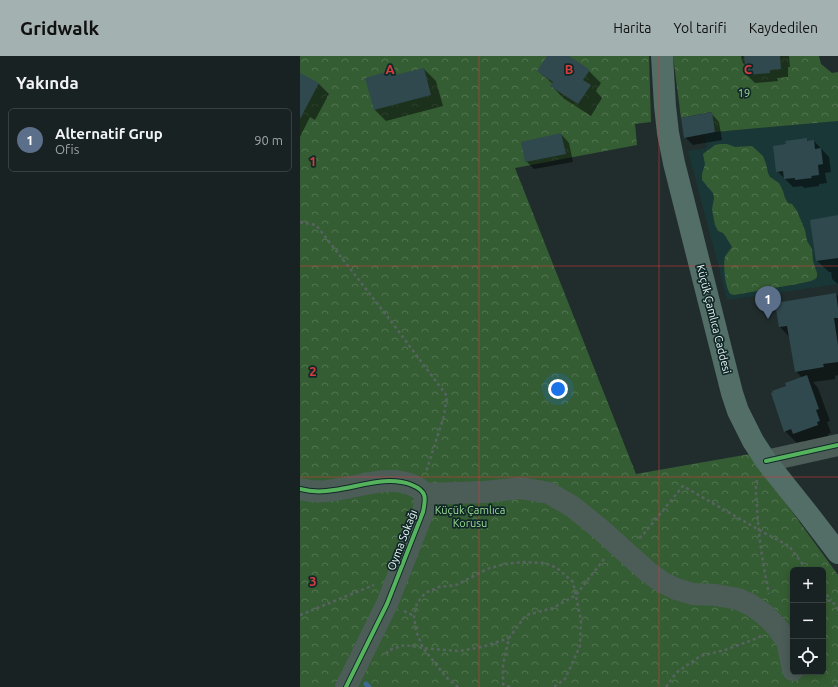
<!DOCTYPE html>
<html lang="tr">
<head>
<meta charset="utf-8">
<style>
	body { margin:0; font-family:Ubuntu,sans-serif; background:#262f2f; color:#f1f3f6 }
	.controls { position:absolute; right:12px; bottom:12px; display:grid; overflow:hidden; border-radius:6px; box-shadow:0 2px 10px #0003 }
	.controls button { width:36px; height:36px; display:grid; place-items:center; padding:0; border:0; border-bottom:1px solid #373f40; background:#192222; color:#f1f3f6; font:20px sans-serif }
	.you { position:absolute; left:258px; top:333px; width:14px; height:14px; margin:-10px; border:3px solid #fff; border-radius:50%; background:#1a73e8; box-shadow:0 0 0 6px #1a73e833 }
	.badge { display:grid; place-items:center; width:26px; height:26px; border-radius:50%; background:#a4b1b1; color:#fff; font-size:13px; font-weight:700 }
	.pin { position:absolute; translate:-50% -33px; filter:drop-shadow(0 1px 2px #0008) }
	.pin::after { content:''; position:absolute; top:21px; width:14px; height:12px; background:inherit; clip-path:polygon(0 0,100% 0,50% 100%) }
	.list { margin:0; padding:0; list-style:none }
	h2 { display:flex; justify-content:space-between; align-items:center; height:52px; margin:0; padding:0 16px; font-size:17px }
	h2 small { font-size:13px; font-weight:400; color:#9fa4a5 }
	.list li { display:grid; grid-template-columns:26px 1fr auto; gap:12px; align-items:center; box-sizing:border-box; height:64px; margin:0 8px 8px; padding:0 8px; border:1px solid #373f40; border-radius:6px }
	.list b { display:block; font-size:15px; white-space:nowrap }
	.list p { margin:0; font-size:13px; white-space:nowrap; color:#9fa4a5 }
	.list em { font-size:13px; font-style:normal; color:#9fa4a5 }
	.icon { flex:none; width:22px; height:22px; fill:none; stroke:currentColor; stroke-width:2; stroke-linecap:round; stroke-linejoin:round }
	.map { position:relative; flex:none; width:538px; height:631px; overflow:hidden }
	header { display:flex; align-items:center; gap:24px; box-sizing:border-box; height:56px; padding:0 20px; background:#a4b1b1; color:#111 }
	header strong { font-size:19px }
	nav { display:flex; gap:22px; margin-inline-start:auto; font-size:14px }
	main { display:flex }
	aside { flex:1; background:#192222 }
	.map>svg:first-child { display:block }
	.built { fill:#193737 }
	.forest { fill:url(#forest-crowns); fill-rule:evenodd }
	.shadow { fill:#0007 }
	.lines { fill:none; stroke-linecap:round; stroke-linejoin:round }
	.stream { stroke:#3f6794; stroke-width:5 }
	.building { fill:#30494f }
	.path { stroke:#566360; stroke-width:2.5; stroke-dasharray:3 3; stroke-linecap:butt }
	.minor { stroke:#4c5d58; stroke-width:22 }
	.major { stroke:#526e67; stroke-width:22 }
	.cycleway-casing { stroke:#122828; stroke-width:6 }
	.cycleway { stroke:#56b35d; stroke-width:4 }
	.grid { fill:none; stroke:#d83d3d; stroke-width:1; stroke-opacity:0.55 }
	.labels { text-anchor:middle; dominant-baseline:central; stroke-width:3.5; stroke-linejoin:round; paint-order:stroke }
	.park-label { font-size:11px; fill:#9bdf95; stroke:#122828 }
	.street-label { font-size:11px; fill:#ebf8f8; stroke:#122828 }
	.grid-label { font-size:13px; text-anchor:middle; font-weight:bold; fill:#d83d3d; stroke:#122828; stroke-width:3.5; stroke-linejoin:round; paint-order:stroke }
</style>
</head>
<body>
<header>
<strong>Gridwalk</strong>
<nav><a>Harita</a><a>Yol tarifi</a><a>Kaydedilen</a></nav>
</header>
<main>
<aside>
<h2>Yakında<small></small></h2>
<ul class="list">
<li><span class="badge" style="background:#5c6f8a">1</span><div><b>Alternatif Grup</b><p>Ofis</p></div><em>90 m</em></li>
</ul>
</aside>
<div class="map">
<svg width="538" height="631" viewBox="0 0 538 631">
	<defs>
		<pattern id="forest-crowns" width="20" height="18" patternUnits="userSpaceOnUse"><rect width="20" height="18" fill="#355d33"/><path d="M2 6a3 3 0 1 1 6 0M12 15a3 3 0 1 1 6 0" fill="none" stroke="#527551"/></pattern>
	</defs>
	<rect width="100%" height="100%" fill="#212d2d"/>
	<path class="built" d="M538,65V228L427,244L419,212L388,95L407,92L404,78L415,76Z"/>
	<path class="forest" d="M0,0H349L351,66L335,68L337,89L215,112L336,418L450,398L538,519V631H0ZM493,514H523V616H493Z
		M373,0H519L521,8L532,17L538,16V65L415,76L411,56L381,62Z
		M420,88H427L435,91L452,90L463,100L466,108L468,117L470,121L479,127L483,135L485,142L488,147L492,148L497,155L505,174L507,185L512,193L513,205L517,217V221L515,223L511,225L497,228L434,239C432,238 431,239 429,236C425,228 423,210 425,201C427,197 430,194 432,191L426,181L423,177L418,175L415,169L413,159L412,153L414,142L413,137L402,124V118L405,108L403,98L415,89Z"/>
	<path class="shadow" d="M248,0H267L289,15L301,27L296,35L302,42L291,60L263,42L252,30L253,28L238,15Z
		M441,0H489L490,11H488V21L477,22L478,25L455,27L447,19L446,10L442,6Z
		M124,13L136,25L143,50L86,65L74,53L90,16L94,21Z
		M0,18L19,28L29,38L15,64L10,61L0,81Z
		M411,57L419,66L422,84L393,89L385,81Z
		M261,78L269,87L273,106L234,113L226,105Z
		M506,83L509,86L514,85L529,101L531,116L525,117L527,127L519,128V130L504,132L502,130L493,131L477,115L487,89Z
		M538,160V228L532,223L531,216H529L517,205Z
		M535,238L538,240V319L535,320V323L513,326L518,332L530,365L527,366L531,377L528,378L529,381L506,389L502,385L497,387L485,375L487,330L502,322L496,315L490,282L480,271Z"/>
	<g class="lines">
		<path class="stream" d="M66,628L69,631"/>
	</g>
	<path class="building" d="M247,0H269L290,14L283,24L291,29L278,48L250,30L253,26L237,15Z
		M444,0H480L481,13L470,14V17L446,19Z
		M124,12L131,39L74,54L65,22L90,15L91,20Z
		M0,17L19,27L0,63Z
		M412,56L415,76L384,82L381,62Z
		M261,77L266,98L225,106L221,86Z
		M507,82V85L514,84L515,93L521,92L523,108L518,109L519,119L511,120L512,122L495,124V122L484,123L483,115L476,116L473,90L486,88L485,85Z
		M538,159V202L516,205L510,164Z
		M536,237L538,252V262H534L538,289V306L523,308L524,311L495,316L487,270L479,271L475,247Z
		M507,319L519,353L516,354L520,365L517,366L518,369L493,378L491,373L484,376L471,337L473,336L472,335L486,330L485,327Z"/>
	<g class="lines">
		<path class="path" d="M0,166L16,169L87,260L147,340L144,360L126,416
			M457,424C455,432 456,440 457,449C458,479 463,508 469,538
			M339,482L342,480L383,430L459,474L489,490L507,514
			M523,534L531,544
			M523,548L531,544L538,553
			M104,555L114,560
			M0,559L74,529
			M86,598L89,594L105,589L123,592L159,595L182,591L209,582
			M158,631L147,622L123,592L116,575L114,560L117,547L125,537L139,531L156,529L187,513L205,508L223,506L245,507L257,512L273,526L281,564L280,590L265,623L254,631
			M210,631L203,628V609L209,582L226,559L253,552L276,539L304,503
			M366,631L376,617L400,600L425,594L455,583L461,580
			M534,631L538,629"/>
		<path class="minor" d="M466,405L538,389
			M0,433C11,436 23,436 34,434C59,431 87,419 112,429C127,435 126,442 123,456L87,548L46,631
			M124,438L185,436L221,432L249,437L273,451L299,472L348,516L362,526L376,533L393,538L416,539L438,543L451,549L464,558L477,571L487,585L493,614"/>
		<path class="major" d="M362,0L365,50L368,77L374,107L432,337L438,355L453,385L466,405L509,459L538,497"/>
		<g class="cycleway-casing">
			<path id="cycleway" d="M466,405L538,389
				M0,433C11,436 23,436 34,434C59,431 87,419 112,429C127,435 126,442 123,456L87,548L46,631"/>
		</g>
		<use href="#cycleway" class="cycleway"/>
	</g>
	<path class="grid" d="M179,0V631M359,0V631M0,210H538M0,421H538"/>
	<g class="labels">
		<g class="park-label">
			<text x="444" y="37">19</text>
			<text x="170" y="454">Küçük Çamlıca<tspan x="170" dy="13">Korusu</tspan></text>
		</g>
		<g class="street-label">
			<text transform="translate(414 263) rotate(76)">Küçük Çamlıca Caddesi</text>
			<text transform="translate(102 484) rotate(-69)">Oyma Sokağı</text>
		</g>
	</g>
	<g class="grid-label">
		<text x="90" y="18">A</text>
		<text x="269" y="18">B</text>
		<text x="448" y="18">C</text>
		<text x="13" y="110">1</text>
		<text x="13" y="320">2</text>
		<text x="13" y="530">3</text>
	</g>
</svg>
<div class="controls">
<button>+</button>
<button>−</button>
<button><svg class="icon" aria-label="locate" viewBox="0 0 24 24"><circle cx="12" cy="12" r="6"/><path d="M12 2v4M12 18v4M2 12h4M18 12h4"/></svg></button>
</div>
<div class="you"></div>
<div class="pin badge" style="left:468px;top:263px;background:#5c6f8a">1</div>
</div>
</main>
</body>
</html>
